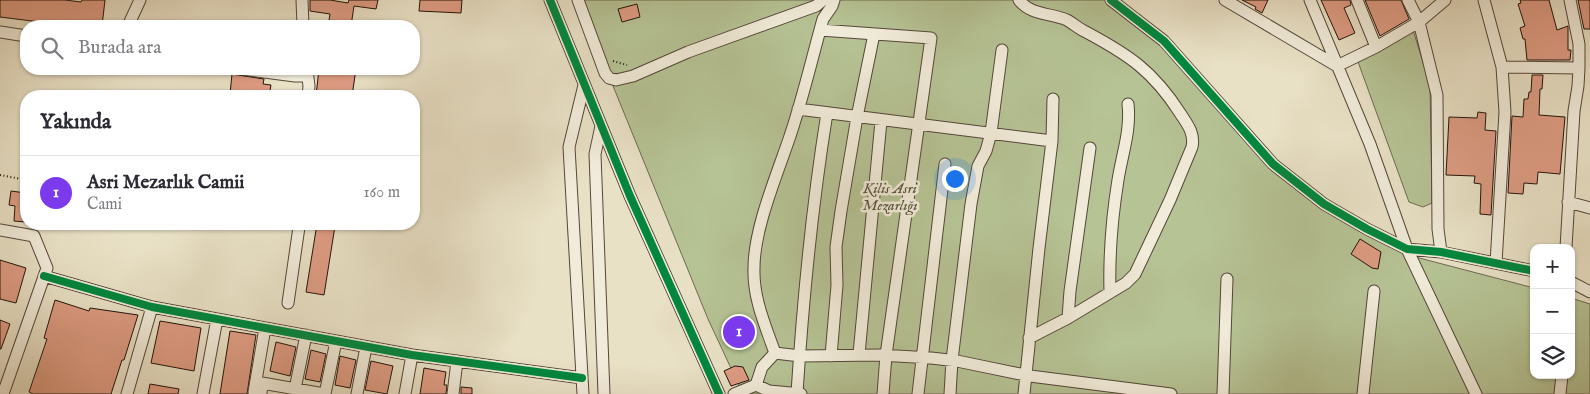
<!DOCTYPE html>
<html lang="tr">
<head>
<meta charset="utf-8">
<style>
	body { margin:0; font-family:"IM FELL English",serif; background:#f2f2f3; color:#2b2b33 }
	.controls { position:absolute; right:15px; bottom:15px; display:grid; overflow:hidden; border-radius:10px; box-shadow:0 1px 4px #0004 }
	.controls button { width:45px; height:45px; display:grid; place-items:center; padding:0; border:0; border-bottom:1px solid #e1e1e2; background:#fff; color:#2b2b33; font:25px sans-serif }
	.you { position:absolute; left:954px; top:178px; width:18px; height:18px; margin:-12px; border:4px solid #fff; border-radius:50%; background:#1a73e8; box-shadow:0 0 0 8px #1a73e833 }
	.badge { display:grid; place-items:center; width:32px; height:32px; border-radius:50%; background:#7c3aed; color:#fff; font-size:16px; font-weight:700 }
	.pin { position:absolute; translate:-50% -50%; border:2px solid #fff; box-shadow:0 1px 5px #0006 }
	.list { margin:0; padding:0; list-style:none }
	h2 { display:flex; justify-content:space-between; align-items:center; height:65px; margin:0; padding:0 20px; font-size:21px }
	h2 small { font-size:16px; font-weight:400; color:#7c7c81 }
	.list li { display:grid; grid-template-columns:32px 1fr auto; gap:15px; align-items:center; box-sizing:border-box; height:75px; padding:0 20px; border-top:1px solid #e1e1e2 }
	.list b { display:block; font-size:19px; white-space:nowrap }
	.list p { margin:0; font-size:16px; white-space:nowrap; color:#7c7c81 }
	.list em { font-size:16px; font-style:normal; color:#7c7c81 }
	.icon { flex:none; width:28px; height:28px; fill:none; stroke:currentColor; stroke-width:2; stroke-linecap:round; stroke-linejoin:round }
	.map { position:relative; flex:none; width:1590px; height:394px; overflow:hidden }
	.search { position:absolute; background:#fff; box-shadow:0 1px 4px #0004; left:20px; top:20px; width:400px; height:55px; display:flex; align-items:center; gap:12px; box-sizing:border-box; padding:0 18px; border-radius:20px; color:#7c7c81; font-size:19px }
	.panel { position:absolute; background:#fff; box-shadow:0 1px 4px #0004; left:20px; top:90px; width:400px; height:140px; border-radius:20px }
	.map>svg:first-child { display:block }
	.green { fill:#b6c395; stroke:#6c6b50 }
	.building { fill:#de9c83; stroke:#22130a }
	.lines { fill:none; stroke-linecap:round; stroke-linejoin:round }
	.minor-casing { stroke:#544639; stroke-width:13 }
	.path { stroke:#22130a; stroke-width:2; stroke-dasharray:1 2.5; stroke-linecap:butt }
	.minor { stroke:#f1ecda; stroke-width:11 }
	.cycleway-casing { stroke:#f1ecda; stroke-width:11 }
	.cycleway { stroke:#00873e; stroke-width:8 }
	.labels { text-anchor:middle; dominant-baseline:central; stroke-width:5; stroke-linejoin:round; paint-order:stroke }
	.park-label { font-size:15px; font-style:italic; fill:#56513b; stroke:#f1ecda }
</style>
</head>
<body>
<div class="map">
<svg width="1590" height="394" viewBox="0 0 1590 394">
	<rect width="100%" height="100%" fill="#e9e1c6"/>
	<filter id="stains"><feTurbulence type="fractalNoise" baseFrequency=".004" numOctaves="4"/><feColorMatrix values="0 0 0 0 .2 0 0 0 0 .09 0 0 0 0 .02 0 0 0 .5 -.17"/></filter>
	<radialGradient id="worn" r=".72"><stop offset=".6" stop-color="#630" stop-opacity="0"/><stop offset="1" stop-color="#630" stop-opacity=".3"/></radialGradient>
	<path class="green" d="M578,0H1112L1167,42L1275,165L1404,254L1534,288V375H1571V298L1590,304V394H743L708,319Z
		M1413,30L1430,85L1432,203L1423,207L1409,202L1357,59Z"/>
	<path class="building" d="M0,0H65L81,2L82,0H105L102,26H72L0,17Z
		M310,0H330L348,3L349,0H378L376,9L354,6L351,26H328L330,14L310,11Z
		M420,0H462L461,13L419,11Z
		M1242,0H1268L1262,13L1255,9L1256,7Z
		M1321,0H1350L1351,5L1344,8L1355,33L1339,40Z
		M1365,0H1401L1409,19L1380,36Z
		M1520,0H1549L1557,30L1568,26V50H1571L1570,60H1527L1525,39H1523L1520,28L1525,26L1518,4L1521,3Z
		M1578,0H1590V29H1584Z
		M637,4L640,17L622,22L618,9Z
		M319,69H356L352,96H316Z
		M232,74L264,79L263,84L271,85L269,96L230,94Z
		M1532,75H1543L1542,89H1540L1539,115L1565,117L1560,174L1538,172L1537,184L1524,183L1523,194L1508,193L1512,116L1523,117L1524,99H1528L1529,92H1531Z
		M1478,112L1486,113L1485,130L1496,131L1491,215L1480,214L1481,184L1474,183L1475,176L1446,175L1449,117L1477,118Z
		M11,191L26,193V222L14,221L15,206L9,205Z
		M317,224L335,226L324,295L306,292Z
		M1360,239L1381,252L1378,269L1372,268L1351,254Z
		M0,260L26,268L16,303L0,299Z
		M55,300L89,311L90,308L138,315L124,360H122L111,394H33L29,392L47,339L44,338Z
		M746,319L750,342L732,345L728,322Z
		M0,320L10,324L1,349H0Z
		M160,321L201,328L194,371L151,363Z
		M230,331L256,335L247,394H220Z
		M276,342L296,347L290,376L270,371Z
		M311,350L326,354L320,382L305,379Z
		M340,356L356,360L350,388L335,385Z
		M371,361L393,366L387,394L365,390Z
		M735,366L743,367L749,380L731,386L724,371Z
		M424,368L446,372L444,385H447L446,394H420Z
		M150,384L179,389L178,394H148Z
		M461,387L472,388V394H461Z"/>
	<g class="lines">
		<g class="minor-casing">
			<path id="minor" d="M302,0L303,26
				M550,0L630,196L719,394
				M578,0L605,73L609,78L616,80L633,76L688,52L816,6L823,0
				M1019,0C1030,15 1050,13 1067,20C1074,24 1079,29 1086,32C1129,55 1153,71 1180,113C1187,124 1195,133 1192,147L1170,200L1135,274L1126,283L1068,318L1029,338
				M1111,0L1164,41L1273,164L1324,204L1367,229L1407,249L1441,252L1534,271
				M1225,0L1337,66L1376,47L1419,22L1445,0
				M1310,0L1370,144L1407,249L1476,394
				M1357,0L1376,47
				M1408,0L1419,22L1437,95L1438,229L1441,252
				M1484,0L1502,67L1505,112L1496,263
				M128,26L140,0
				M820,30L931,38L886,355L883,394
				M0,32L26,36
				M1502,67L1579,68
				M242,69L295,76H308
				M307,70L309,86L308,96
				M798,109L1052,141
				M601,126L595,154L604,394
				M1568,202L1590,208
				M0,230L34,236L47,268L3,394
				M1566,248L1574,111L1578,86L1579,68V44L1570,0
				M44,276L152,307L412,355L582,378
				M1571,282L1590,292
				M1110,292C1109,255 1112,217 1118,180C1122,154 1131,131 1128,104
				M288,303L299,227L296,224
				M1068,318L1070,291L1090,148
				M775,353C765,325 753,298 754,268C754,228 777,175 790,136C803,98 812,58 823,19L832,6L834,0
				M859,354L881,121
				M831,356L837,285L836,247L841,211L857,117L874,34
				M756,385L762,367L775,353L800,356L880,355L931,358L957,361L1030,376L1171,394
				M756,385L769,391L801,394
				M295,389L306,335
				M254,392L265,328
				M797,393C803,299 812,206 827,113
				M127,394L152,307
				M203,394L217,319
				M261,394L262,383L324,394
				M325,394L336,341
				M357,394L366,347
				M405,394L412,355
				M453,394L457,361
				M583,394L569,147L584,85
				M734,394L756,385
				M918,394L945,164
				M950,394L952,360L971,204L978,166L986,151L991,133L1002,50
				M1024,394L1039,248L1052,141L1053,99
				M1223,394L1227,279
				M1363,394L1374,291
				M1560,394L1562,375"/>
		</g>
		<path class="path" d="M613,61L627,65
			M0,175L26,180"/>
		<use href="#minor" class="minor"/>
		<g class="cycleway-casing">
			<path id="cycleway" d="M550,0L630,196L719,394
				M1111,0L1164,41L1273,164L1324,204L1367,229L1407,249L1441,252L1534,271
				M44,276L152,307L412,355L582,378"/>
		</g>
		<use href="#cycleway" class="cycleway"/>
	</g>
	<g class="labels">
		<g class="park-label">
			<text x="890" y="188">Kilis Asri<tspan x="890" dy="17">Mezarlığı</tspan></text>
		</g>
	</g>
	<rect width="100%" height="100%" filter="url(#stains)"/>
	<rect width="100%" height="100%" fill="url(#worn)"/>
</svg>
<div class="controls">
<button>+</button>
<button>−</button>
<button><svg class="icon" aria-label="layers" viewBox="0 0 24 24"><path d="M12 4l9 5-9 5-9-5zM3 14l9 5 9-5"/></svg></button>
</div>
<div class="you"></div>
<div class="pin badge" style="left:739px;top:332px">1</div>
<div class="search"><svg class="icon" aria-label="search" viewBox="0 0 24 24"><circle cx="10" cy="10" r="6"/><path d="M15 15l6 6"/></svg>Burada ara</div>
<section class="panel">
<h2>Yakında<small></small></h2>
<ul class="list">
<li><span class="badge">1</span><div><b>Asri Mezarlık Camii</b><p>Cami</p></div><em>160 m</em></li>
</ul>
</section>
</div>
</body>
</html>
